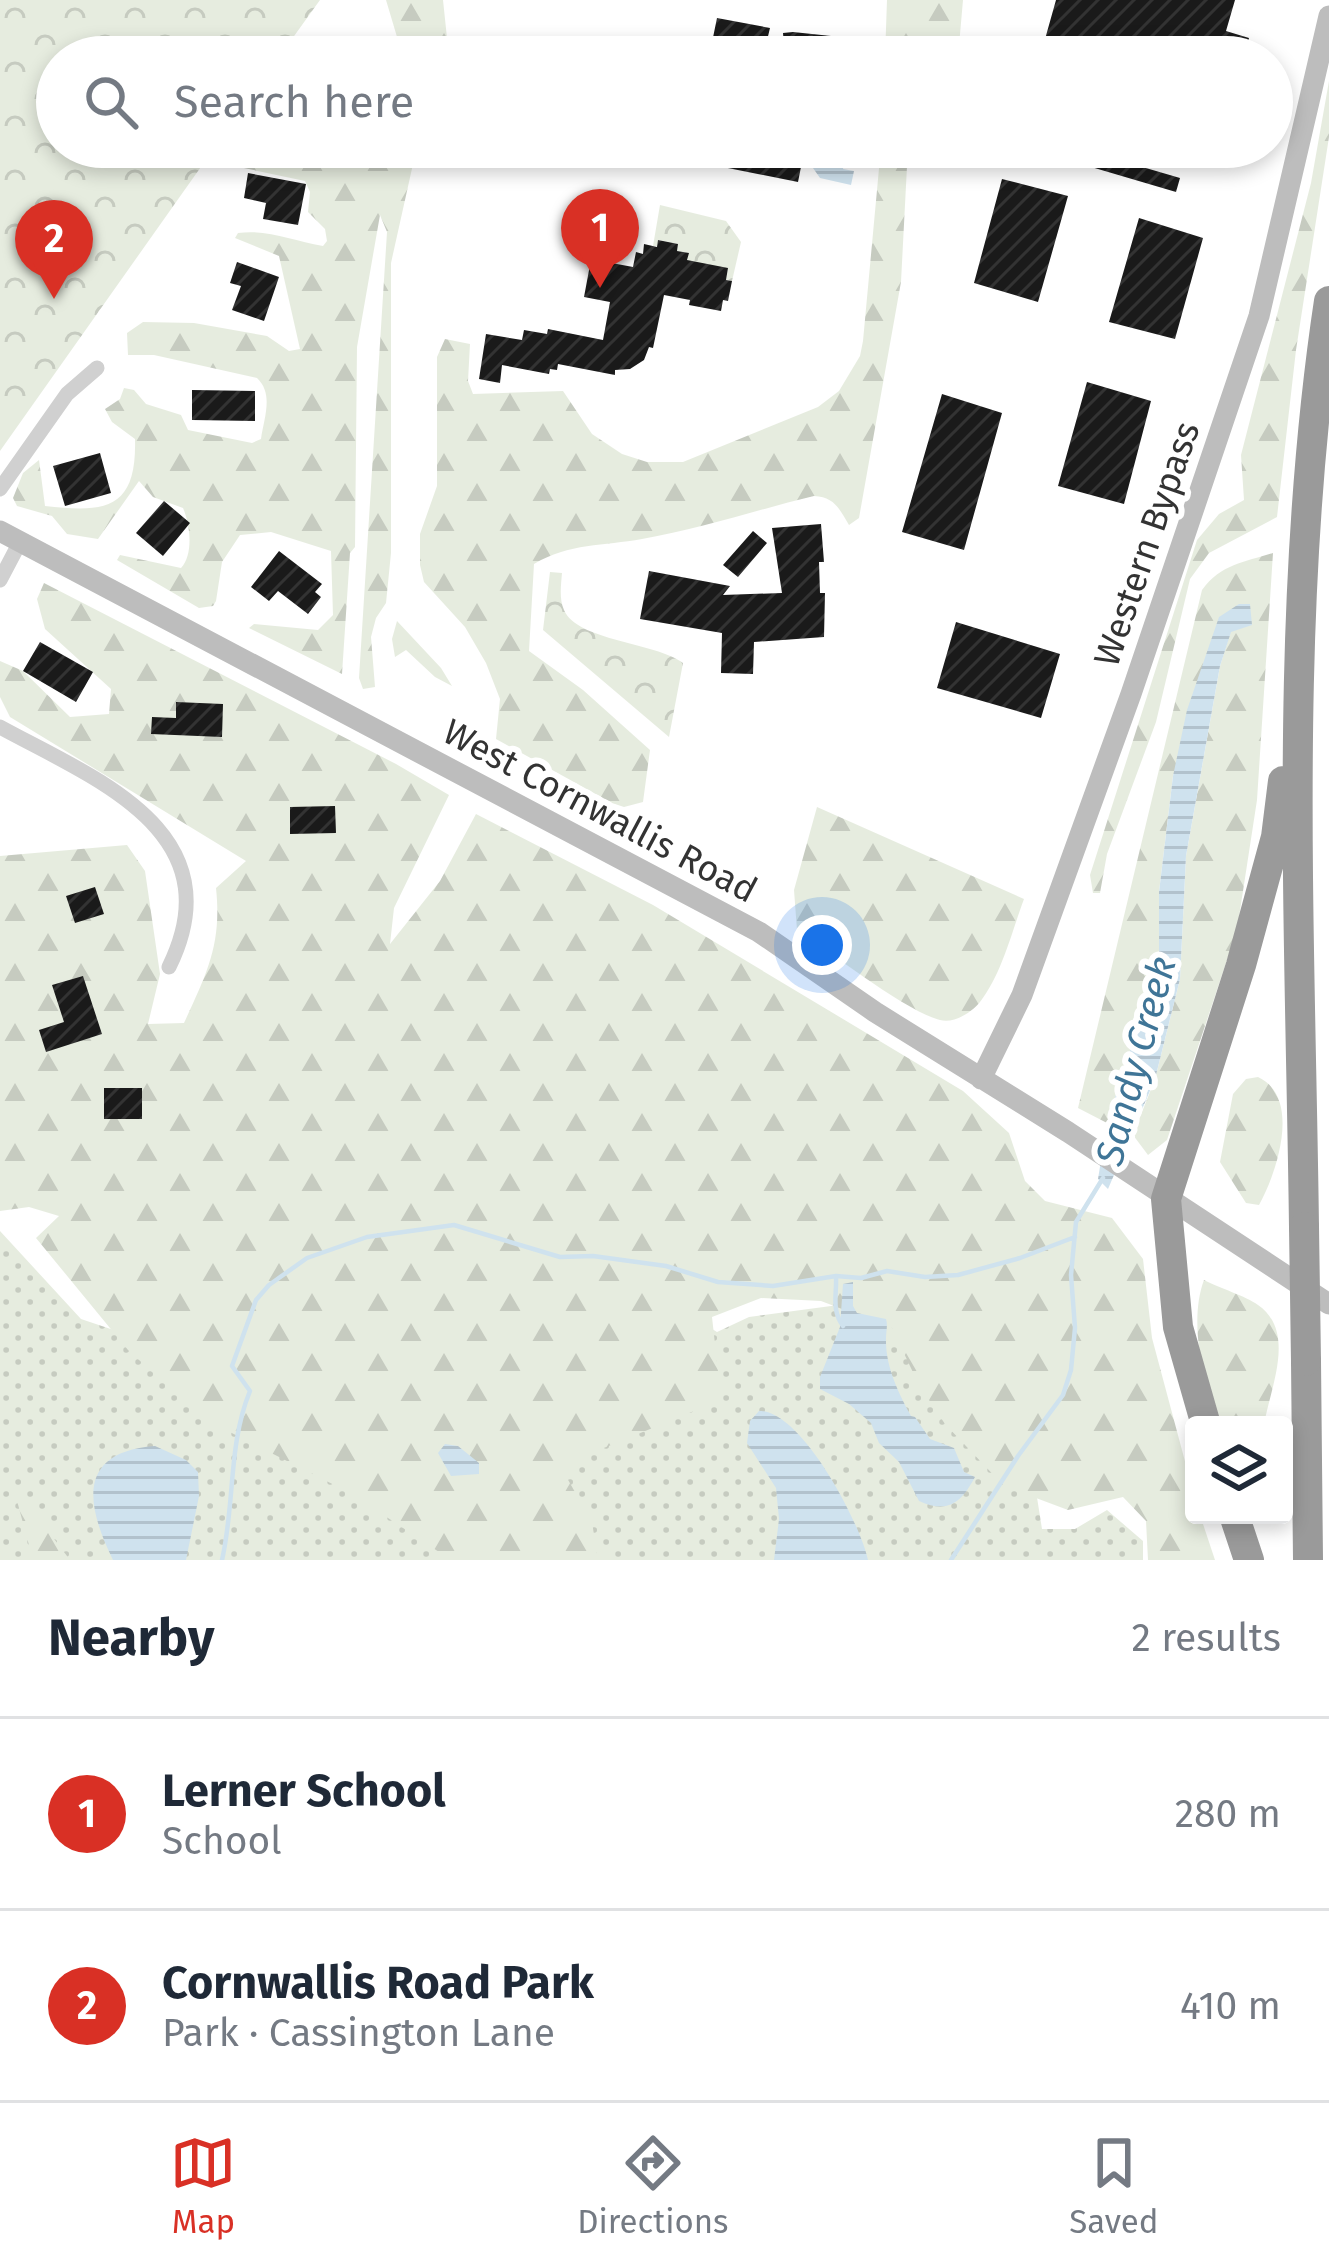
<!DOCTYPE html>
<html lang="en">
<head>
<meta charset="utf-8">
<style>
	body { margin:0; font-family:"Fira Sans",sans-serif; background:#f2f2f3; color:#1f2937 }
	.controls { position:absolute; right:36px; bottom:36px; display:grid; overflow:hidden; border-radius:12px; box-shadow:0 6px 18px #0003 }
	.controls button { width:108px; height:108px; display:grid; place-items:center; padding:0; border:0; border-bottom:3px solid #e0e1e3; background:#fff; color:#1f2937; font:60px sans-serif }
	.you { position:absolute; left:822px; top:945px; width:42px; height:42px; margin:-30px; border:9px solid #fff; border-radius:50%; background:#1a73e8; box-shadow:0 0 0 18px #1a73e833 }
	.badge { display:grid; place-items:center; width:78px; height:78px; border-radius:50%; background:#d93025; color:#fff; font-size:39px; font-weight:700 }
	.pin { position:absolute; translate:-50% -99px; filter:drop-shadow(0 3px 6px #0008) }
	.pin::after { content:''; position:absolute; top:63px; width:42px; height:36px; background:inherit; clip-path:polygon(0 0,100% 0,50% 100%) }
	.list { margin:0; padding:0; list-style:none }
	h2 { display:flex; justify-content:space-between; align-items:center; height:156px; margin:0; padding:0 48px; font-size:51px }
	h2 small { font-size:39px; font-weight:400; color:#747a83 }
	.list li { display:grid; grid-template-columns:78px 1fr auto; gap:36px; align-items:center; box-sizing:border-box; height:192px; padding:0 48px; border-top:3px solid #e0e1e3 }
	.list b { display:block; font-size:45px; white-space:nowrap }
	.list p { margin:0; font-size:39px; white-space:nowrap; color:#747a83 }
	.list em { font-size:39px; font-style:normal; color:#747a83 }
	.icon { flex:none; width:66px; height:66px; fill:none; stroke:currentColor; stroke-width:2; stroke-linecap:round; stroke-linejoin:round }
	.map { position:relative; flex:none; width:1329px; height:1560px; overflow:hidden }
	.search { position:absolute; background:#fff; box-shadow:0 6px 18px #0003; left:36px; right:36px; top:36px; height:132px; display:flex; align-items:center; gap:30px; box-sizing:border-box; padding:0 42px; border-radius:66px; color:#747a83; font-size:45px }
	.sheet { height:540px; background:#fff }
	nav { display:flex; justify-content:space-around; align-items:center; box-sizing:border-box; height:168px; border-top:3px solid #e0e1e3; background:#fff; font-size:33px; color:#747a83 }
	nav a { display:grid; justify-items:center; gap:6px }
	nav .on { color:#d93025 }
	.map>svg:first-child { display:block }
	.grass { fill:url(#grass-dots) }
	.forest { fill:url(#forest-firs) }
	.park { fill:url(#park-crowns) }
	.water { fill:url(#water-rules) }
	.lines { fill:none; stroke-linecap:round; stroke-linejoin:round }
	.stream { stroke:#cfe2ee; stroke-width:4.5 }
	.building { fill:url(#building-hatch) }
	.street { stroke:#d0d0d0; stroke-width:15 }
	.secondary { stroke:#bdbdbd; stroke-width:21 }
	.highway { stroke:#9a9a9a; stroke-width:30 }
	.highway-bridge { stroke:#9a9a9a; stroke-width:30 }
	.labels { text-anchor:middle; dominant-baseline:central; stroke-width:12; stroke-linejoin:round; paint-order:stroke }
	.street-label { font-size:36px; fill:#333; stroke:#fff }
	.water-label { font-size:39px; font-style:italic; fill:#3f7597; stroke:#fff }
</style>
</head>
<body>
<div class="map">
<svg width="1329" height="1560" viewBox="0 0 1329 1560">
	<defs>
		<pattern id="grass-dots" width="8" height="8" patternUnits="userSpaceOnUse" patternTransform="scale(3)"><rect width="8" height="8" fill="#e6ecdf"/><path d="M2 2h.1M6 6h.1" fill="none" stroke="#c6cbc0" stroke-width="1.8" stroke-linecap="round"/></pattern>
		<pattern id="forest-firs" width="22" height="20" patternUnits="userSpaceOnUse" patternTransform="scale(3)"><rect width="22" height="20" fill="#e6ecdf"/><path d="M5 1l3.5 6h-7zM16 11l3.5 6h-7z" fill="#c6cbc0"/></pattern>
		<pattern id="park-crowns" width="20" height="18" patternUnits="userSpaceOnUse" patternTransform="scale(3)"><rect width="20" height="18" fill="#e6ecdf"/><path d="M2 6a3 3 0 1 1 6 0M12 15a3 3 0 1 1 6 0" fill="none" stroke="#c6cbc0"/></pattern>
		<pattern id="water-rules" width="6" height="5" patternUnits="userSpaceOnUse" patternTransform="scale(3)"><rect width="6" height="5" fill="#cfe2ee"/><path d="M0 2.5h6" fill="none" stroke="#b2c2cd"/></pattern>
		<pattern id="building-hatch" width="6" height="6" patternUnits="userSpaceOnUse" patternTransform="scale(3)"><rect width="6" height="6" fill="#1a1a1a"/><path d="M-1 1l2-2M0 6l6-6M5 7l2-2" fill="none" stroke="#333"/></pattern>
	</defs>
	<rect width="100%" height="100%" fill="#fff"/>
	<path class="grass" d="M0,1231L81,1319L176,1351L641,1285L717,1332L749,1317L861,1302L896,1315L1033,1472L1042,1529H1075L1107,1510L1143,1541V1560H0Z"/>
	<path class="forest" d="M386,0H443L449,57H403Z
		M887,0H963L958,57H920L919,54L918,57H885Z
		M1329,81V137L1296,350L1277,517L1209,553L1190,579L1156,722L1107,854L1100,893H1093L1090,875L1197,540L1219,514L1244,500L1241,455L1311,183Z
		M247,147H425L413,164L391,263V553L386,603L376,618L371,637L375,687L363,689L359,678L387,232L380,215L357,347L355,547L350,553L342,674L249,628L254,624L318,630L333,615L331,551L271,532L240,535L222,562L216,601L213,606L199,608L117,560L120,555L181,568C194,554 190,524 183,508L153,497L139,481L98,539L67,534L52,516L17,506L13,498L23,473L39,460L45,506C105,513 137,510 135,439L112,422L105,409L120,399L124,388L134,390L146,404L181,415L188,430L252,443L261,439C264,418 274,394 257,378L154,355H128L127,333L143,322L194,323L267,336L289,351L300,349L279,256L235,238L238,233C268,229 293,241 323,246L327,241L325,229L308,212L310,192L305,181L239,167L237,156Z
		M881,147H908L901,282L859,518L849,525C839,508 834,497 814,496C756,510 700,529 642,539C604,546 569,543 534,564L529,651L583,690L650,750L643,802L624,807L612,803L496,739L500,699L486,663L465,627L424,582L420,565V534L437,486V357L445,339L470,344L468,381L473,394L563,391L592,434L622,454L647,462H683L818,407L839,391L860,356L863,341Z
		M1273,553L1257,800L1237,930L1167,1140L1148,1155L1133,1135L1155,1079L1180,979L1186,856L1220,666L1239,604L1173,776L1159,892V959L1107,1123L1078,1108L1202,590C1221,564 1245,562 1273,553Z
		M44,583L396,764L449,795L394,908L390,944L440,881L476,814L653,905L963,1091L1009,1133L1025,1181L1045,1201L1112,1218L1143,1259L1152,1338L1194,1495V1515H1200L1215,1560H1148L1146,1521L1123,1497L1068,1510L1004,1486L945,1424L919,1385L892,1328L821,1301L761,1298L712,1317L720,1389L694,1411L577,1459L567,1478L592,1522L598,1560H451L352,1494L204,1419L128,1350L36,1238L59,1216L29,1207L0,1211V856L127,845L145,871L160,974L148,1024L184,1023C207,973 222,944 216,888L246,861L10,717L0,697V661L23,671L70,717L109,714L111,689L45,629L37,599Z
		M397,621L441,668L452,686L435,677L406,650L395,657L392,639Z
		M817,807L1024,899C1012,931 1002,974 980,1002C972,1012 954,1024 940,1020C905,1011 831,952 797,930L794,890Z
		M1258,1077C1302,1097 1277,1173 1259,1205L1246,1203L1220,1162L1233,1094L1246,1079Z
		M1204,1280C1219,1288 1246,1296 1258,1305C1297,1332 1270,1388 1264,1425H1218C1204,1382 1188,1323 1204,1280Z
		M16,1497L30,1507L70,1560H33Z"/>
	<path class="park" d="M0,0H320L279,57H57V147H215L0,451Z
		M660,205L726,221L741,242L732,281L726,280L728,268L685,272L688,253L677,251L678,244L659,240L657,246H653Z
		M550,572L562,573C561,585 559,599 564,610C577,641 655,642 683,663L669,737L543,630Z"/>
	<path class="water" d="M824,147L841,149L838,159L844,161L843,169L854,171L851,185L820,178L813,168L818,152Z
		M1239,604H1250L1252,625L1231,632L1220,666L1186,856L1180,979L1155,1079L1108,1189L1098,1179L1107,1123L1159,959V892L1173,776L1187,710L1219,617Z
		M853,1282V1306L857,1313L886,1319C888,1325 886,1332 886,1338C885,1366 899,1394 911,1416L915,1417L930,1439L954,1448L964,1472L975,1477C961,1503 948,1514 919,1501L899,1462L879,1443L871,1423L849,1404L820,1389V1377L840,1327L843,1284Z
		M759,1411C801,1410 860,1522 868,1560H774L779,1519L776,1488L747,1443L750,1421Z
		M445,1444L458,1446L479,1463V1474L451,1476L438,1453Z
		M155,1446L186,1460L198,1472L199,1496L186,1560H113C86,1505 76,1452 155,1446Z"/>
	<g class="lines">
		<path class="stream" d="M836,1276C837,1295 831,1309 843,1326
			M222,1560C235,1504 228,1444 250,1391L232,1366L256,1300L269,1285L307,1258L367,1237L454,1225L560,1257L593,1256L666,1266L718,1282L773,1286L836,1276L861,1278L887,1271L925,1277L958,1275L1020,1258L1075,1237
			M951,1560L1018,1456L1063,1395L1071,1370L1075,1328L1071,1275L1076,1222L1103,1178"/>
	</g>
	<path class="building" d="M1056,0H1235L1226,31L1249,38L1244,57H1040Z
		M717,18L770,28L763,57H709Z
		M793,32L831,36L827,57H785L783,33Z
		M332,41L389,49V57H330Z
		M685,147H805L798,182L683,159Z
		M1037,147H1074L1180,178L1176,192L1037,151Z
		M248,173L306,184L298,225L263,219L266,203L244,198Z
		M1002,179L1068,196L1038,302L974,283Z
		M1139,218L1203,238L1175,339L1109,322Z
		M658,240L678,244L677,251L689,253L687,260L728,268L726,280L732,281L728,301L723,300L721,311L689,305L690,300L664,295L653,348L649,347L644,360L630,369L615,370V375L558,364L557,370L550,369L549,374L502,365L500,383L479,379L486,334L522,340L524,330L547,334L548,329L603,340L610,302L584,297L590,265L599,267L601,261L633,267L636,252L643,254L644,244L657,247Z
		M237,262L279,277L264,321L232,310L241,286L230,283Z
		M1087,382L1151,401L1124,504L1058,486Z
		M192,390L255,391V421L192,420Z
		M942,394L1002,413L964,550L902,532Z
		M100,453L111,493L65,506L53,466Z
		M164,501L190,523L163,556L136,533Z
		M821,524L824,562H819L820,593H825L824,637L754,642L753,674L721,673L722,633L640,619L649,571L730,586L723,595L782,593L772,528Z
		M753,531L767,543L738,577L723,565Z
		M279,551L322,584L315,592L321,597L308,614L278,591L269,601L251,587Z
		M956,622L1060,654L1041,718L937,688Z
		M40,642L93,672L76,702L23,671Z
		M176,702L223,704L222,737L151,734L152,717L176,718Z
		M335,806L336,833L290,834V807Z
		M95,887L104,914L75,923L66,896Z
		M83,976L102,1034L46,1052L39,1030L64,1022L52,985Z
		M104,1088H142V1119H104Z"/>
	<g class="lines">
		<path class="street" d="M0,489L67,394L97,368
			M0,580L20,542
			M0,727C93,778 236,831 169,967"/>
		<path class="secondary" d="M0,531L759,932L875,1012L1068,1132L1329,1304
			M981,1079L1022,995L1131,694L1259,316L1329,16"/>
		<path class="highway" d="M1304,1227C1300,919 1283,606 1329,301
			M1306,1361L1308,1560
			M1206,1425L1178,1327L1166,1199L1241,965L1276,837L1283,781
			M1234,1515L1249,1560"/>
		<path class="highway-bridge" d="M1304,1227L1306,1361"/>
	</g>
	<g class="labels">
		<g class="street-label">
			<text transform="translate(1147 544) rotate(-71)">Western Bypass</text>
			<text transform="translate(600 811) rotate(28)">West Cornwallis Road</text>
		</g>
		<g class="water-label">
			<text transform="translate(1136 1061) rotate(-75)">Sandy Creek</text>
		</g>
	</g>
</svg>
<div class="controls">
<button><svg class="icon" aria-label="layers" viewBox="0 0 24 24"><path d="M12 4l9 5-9 5-9-5zM3 14l9 5 9-5"/></svg></button>
</div>
<div class="you"></div>
<div class="pin badge" style="left:600px;top:288px">1</div>
<div class="pin badge" style="left:54px;top:299px">2</div>
<div class="search"><svg class="icon" aria-label="search" viewBox="0 0 24 24"><circle cx="10" cy="10" r="6"/><path d="M15 15l6 6"/></svg>Search here</div>
</div>
<section class="sheet">
<h2>Nearby<small>2 results</small></h2>
<ul class="list">
<li><span class="badge">1</span><div><b>Lerner School</b><p>School</p></div><em>280 m</em></li>
<li><span class="badge">2</span><div><b>Cornwallis Road Park</b><p>Park · Cassington Lane</p></div><em>410 m</em></li>
</ul>
</section>
<nav>
<a class="on"><svg class="icon" aria-label="map" viewBox="0 0 24 24"><path d="M3 6l6-2 6 2 6-2v14l-6 2-6-2-6 2zM9 4v14M15 6v14"/></svg>Map</a>
<a><svg class="icon" aria-label="directions" viewBox="0 0 24 24"><path d="M12 3l9 9-9 9-9-9zM9 14v-3h6M13 9l2 2-2 2"/></svg>Directions</a>
<a><svg class="icon" aria-label="saved" viewBox="0 0 24 24"><path d="M7 4h10v16l-5-4-5 4z"/></svg>Saved</a>
</nav>
</body>
</html>
